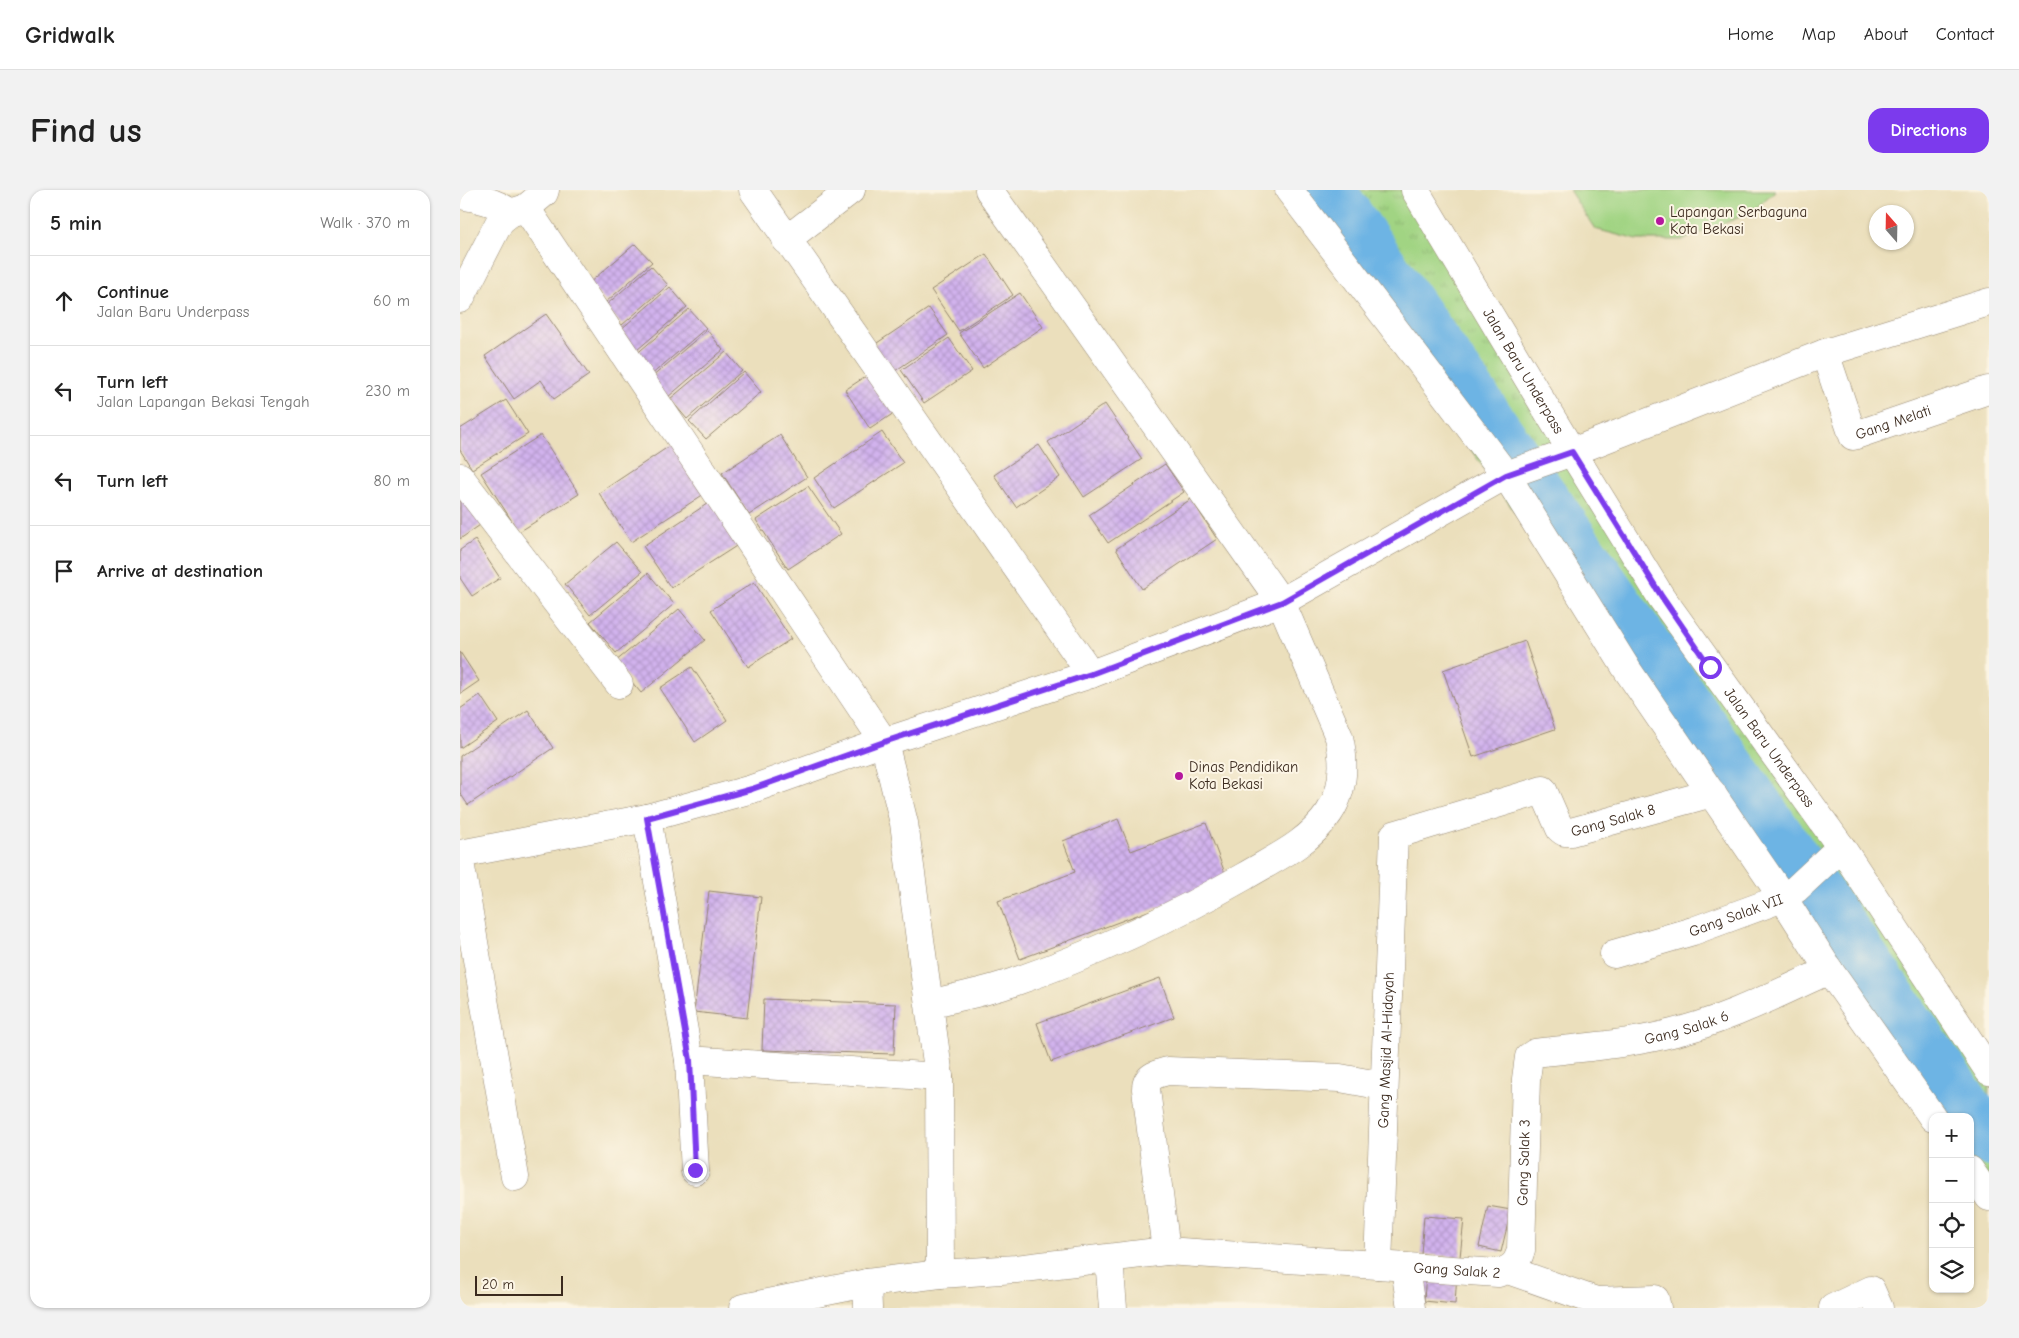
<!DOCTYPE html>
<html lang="en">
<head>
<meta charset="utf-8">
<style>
	body { margin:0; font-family:"Comic Neue",sans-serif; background:#f2f2f2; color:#222 }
	.controls { position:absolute; right:15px; bottom:15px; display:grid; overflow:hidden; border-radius:10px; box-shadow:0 1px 4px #0004 }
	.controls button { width:45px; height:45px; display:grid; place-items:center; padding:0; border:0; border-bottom:1px solid #e0e0e0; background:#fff; color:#222; font:25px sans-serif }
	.compass { position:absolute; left:1409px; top:15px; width:45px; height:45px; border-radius:50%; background:#fff; box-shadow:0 1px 4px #0004; rotate:340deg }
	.scale { position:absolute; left:15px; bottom:12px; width:88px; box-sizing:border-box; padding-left:5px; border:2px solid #3b2a1e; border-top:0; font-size:14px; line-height:18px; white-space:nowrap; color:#3b2a1e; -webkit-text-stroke:4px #fcf5e5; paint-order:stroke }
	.stop { position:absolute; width:15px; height:15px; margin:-11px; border:4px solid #7c3aed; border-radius:50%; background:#fff }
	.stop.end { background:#7c3aed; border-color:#fff; box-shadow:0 1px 5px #0008 }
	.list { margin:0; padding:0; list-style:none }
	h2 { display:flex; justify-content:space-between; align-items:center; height:65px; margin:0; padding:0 20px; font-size:21px }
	h2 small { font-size:16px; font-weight:400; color:#767676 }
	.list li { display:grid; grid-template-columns:32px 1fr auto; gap:15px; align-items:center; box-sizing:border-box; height:90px; padding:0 20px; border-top:1px solid #e0e0e0 }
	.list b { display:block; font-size:19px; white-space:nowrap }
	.list p { margin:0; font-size:16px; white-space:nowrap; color:#767676 }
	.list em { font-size:16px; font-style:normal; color:#767676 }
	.icon { flex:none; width:28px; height:28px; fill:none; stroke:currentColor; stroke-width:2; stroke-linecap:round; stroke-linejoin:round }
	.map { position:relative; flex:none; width:1529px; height:1118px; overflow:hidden; border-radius:15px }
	header { display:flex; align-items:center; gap:30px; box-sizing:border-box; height:70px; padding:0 25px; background:#fff; border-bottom:1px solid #e0e0e0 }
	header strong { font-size:24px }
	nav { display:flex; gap:28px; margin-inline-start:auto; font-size:18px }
	.intro { display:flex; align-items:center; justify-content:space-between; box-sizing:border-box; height:120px; padding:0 30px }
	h1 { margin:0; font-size:35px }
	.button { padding:12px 22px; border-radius:15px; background:#7c3aed; color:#fff; font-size:18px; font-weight:700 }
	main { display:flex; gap:30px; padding:0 30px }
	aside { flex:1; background:#fff; border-radius:15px; box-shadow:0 1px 4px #0004 }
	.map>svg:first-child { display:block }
	.grass { fill:url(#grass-tufts); stroke:#6e7f50 }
	.park { fill:#a1d483; stroke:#6e7f50 }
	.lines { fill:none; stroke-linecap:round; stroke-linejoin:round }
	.river { stroke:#6db4e4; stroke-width:52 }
	.building { fill:url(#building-cross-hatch) }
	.minor-casing { stroke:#93846d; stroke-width:29 }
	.minor { stroke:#fff; stroke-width:28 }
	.route { stroke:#7c3aed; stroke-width:6 }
	.poi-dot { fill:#b5179e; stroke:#fcf5e5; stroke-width:2 }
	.labels { text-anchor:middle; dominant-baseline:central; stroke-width:4; stroke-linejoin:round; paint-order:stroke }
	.poi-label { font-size:15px; fill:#3b2a1e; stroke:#fcf5e5; text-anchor:start }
	.street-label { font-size:15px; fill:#3b2a1e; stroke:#fcf5e5 }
</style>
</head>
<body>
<header>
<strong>Gridwalk</strong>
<nav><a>Home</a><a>Map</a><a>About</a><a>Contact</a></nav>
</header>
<div class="intro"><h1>Find us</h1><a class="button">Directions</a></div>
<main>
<aside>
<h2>5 min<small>Walk · 370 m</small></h2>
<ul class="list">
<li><svg class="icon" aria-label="ahead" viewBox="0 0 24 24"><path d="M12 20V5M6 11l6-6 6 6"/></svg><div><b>Continue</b><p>Jalan Baru Underpass</p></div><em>60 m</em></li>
<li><svg class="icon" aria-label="left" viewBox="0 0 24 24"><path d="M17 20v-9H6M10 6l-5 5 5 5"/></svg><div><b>Turn left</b><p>Jalan Lapangan Bekasi Tengah</p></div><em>230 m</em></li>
<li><svg class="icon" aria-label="left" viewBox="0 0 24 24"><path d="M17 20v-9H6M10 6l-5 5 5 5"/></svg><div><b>Turn left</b></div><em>80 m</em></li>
<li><svg class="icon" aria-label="arrive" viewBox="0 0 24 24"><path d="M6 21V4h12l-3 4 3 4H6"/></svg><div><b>Arrive at destination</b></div></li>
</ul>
</aside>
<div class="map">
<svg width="1529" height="1118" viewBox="0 0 1529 1118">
	<defs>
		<pattern id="grass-tufts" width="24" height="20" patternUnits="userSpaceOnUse" patternTransform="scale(1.25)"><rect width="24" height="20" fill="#a1d483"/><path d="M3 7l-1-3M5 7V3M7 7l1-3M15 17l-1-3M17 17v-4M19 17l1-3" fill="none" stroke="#8cb671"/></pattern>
		<pattern id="building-cross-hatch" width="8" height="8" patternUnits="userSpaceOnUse" patternTransform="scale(1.25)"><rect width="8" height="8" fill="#d1b2ed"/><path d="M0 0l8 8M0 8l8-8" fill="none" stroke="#b499cb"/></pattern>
	</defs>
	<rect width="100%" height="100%" fill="#fcf5e5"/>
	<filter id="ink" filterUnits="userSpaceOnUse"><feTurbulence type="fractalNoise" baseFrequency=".02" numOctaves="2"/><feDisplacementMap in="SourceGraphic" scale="10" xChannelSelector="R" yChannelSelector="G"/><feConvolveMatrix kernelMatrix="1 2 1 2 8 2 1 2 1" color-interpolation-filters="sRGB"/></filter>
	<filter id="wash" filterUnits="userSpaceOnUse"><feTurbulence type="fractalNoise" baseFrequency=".0096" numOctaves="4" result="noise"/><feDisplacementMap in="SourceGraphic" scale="20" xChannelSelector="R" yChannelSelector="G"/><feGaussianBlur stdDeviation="1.12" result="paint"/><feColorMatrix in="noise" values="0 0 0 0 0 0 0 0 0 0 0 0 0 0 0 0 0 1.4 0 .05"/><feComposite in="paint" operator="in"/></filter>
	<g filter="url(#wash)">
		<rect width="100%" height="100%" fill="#ebdfbc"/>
		<path class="grass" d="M829,0H955L1112,262L1529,881V1007L1510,980V927H1473L1252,603Z"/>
		<path class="park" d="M1109,0H1316L1290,23L1223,50H1177L1135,39Z"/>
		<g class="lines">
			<path class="river" d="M869,0L1529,950"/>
		</g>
		<g id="blocks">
			<path class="building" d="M175,54L192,72L146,112L129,93Z
				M526,64L553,105L499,141L471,100Z
				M191,76L208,95L162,135L145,116Z
				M210,97L227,117L177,160L160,140Z
				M560,103L583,137L523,178L499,143Z
				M469,118L488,145L432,183L414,155Z
				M229,119L246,138L190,186L174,166Z
				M86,124L129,185L94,209L81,190L54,209L25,166Z
				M247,140L263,160L208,207L191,188Z
				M489,148L512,181L464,213L441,180Z
				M266,162L282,181L227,229L210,209Z
				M284,182L301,202L246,249L229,231Z
				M411,183L437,221L410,239L385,200Z
				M46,210L68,244L12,279L0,260V239Z
				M645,214L682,269L624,307L588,252Z
				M422,242L443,273L374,318L354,288Z
				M81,245L119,304L59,342L21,283Z
				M320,245L347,287L289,325L262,283Z
				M214,253L247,302L171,352L139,303Z
				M579,255L600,287L556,317L534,285Z
				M705,274L724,302L648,353L629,325Z
				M348,296L381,344L328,379L296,330Z
				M0,298L23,333L0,349Z
				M256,308L284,351L211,398L183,356Z
				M731,309L757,349L682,399L656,359Z
				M15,350L40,388L12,406L0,388V360Z
				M156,352L182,382L130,425L105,394Z
				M188,383L214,414L156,463L130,432Z
				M294,392L331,449L288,477L251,420Z
				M219,419L245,450L181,503L155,472Z
				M1065,451L1095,539L1013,567L983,480Z
				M0,462L19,491L0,504Z
				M232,477L267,530L235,552L200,498Z
				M20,505L38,532L0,558V519Z
				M68,520L93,558L8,615L0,603V566Z
				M658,629L671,661L746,633L768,691L560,769L538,711L615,682L603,651Z
				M249,701L301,707L287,828L234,822Z
				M700,788L714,827L591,872L577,833Z
				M304,809L436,814L434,864L302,860Z
				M1028,1016L1051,1020L1041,1062L1019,1057Z
				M964,1026L1004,1029L1000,1067L961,1064Z
				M966,1081L997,1083L995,1114L964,1111Z"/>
		</g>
	</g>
	<g filter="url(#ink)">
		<use href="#blocks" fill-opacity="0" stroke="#93846d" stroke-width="1"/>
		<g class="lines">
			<g class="minor-casing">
				<g id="minor">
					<path d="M293,0L631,484"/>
					<path d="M829,0L1046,285L1168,481L1323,708L1369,780L1473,928"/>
					<path id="s1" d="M955,0L1112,262L1201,407L1381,657L1529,881"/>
					<path d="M0,5C17,8 37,12 50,23"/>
					<path d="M66,18L424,552L444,633L479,887L480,1084"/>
					<path d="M326,50L391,0"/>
					<path d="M0,109L40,31L50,23L66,18L84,3L85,0"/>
					<path id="s2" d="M1365,163L1393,246L1528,200"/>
					<path d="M0,287L159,494"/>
					<path d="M187,628L229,870L235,981"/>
					<path d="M0,664L187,628L292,599L424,552L631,484L821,412L1046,285L1112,262L1365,163L1529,112"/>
					<path d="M0,672L55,987"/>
					<path id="s3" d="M1154,764L1233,741L1323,708L1336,699L1381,657"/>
					<path d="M470,814C497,807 525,802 551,793C632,765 710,729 785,686C815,668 848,654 869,623C884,600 885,573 879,547L821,412L529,0"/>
					<path d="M229,870L479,887"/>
					<path d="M1510,980L1529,1007"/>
					<path d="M706,1061L686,899C686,886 697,884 708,881L880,888L924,896"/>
					<path d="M649,1069L653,1118"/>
					<path id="s4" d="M918,1075L934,645L1083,600L1100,639L1104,642H1111L1252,603"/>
					<path d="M945,1078L951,1118"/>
					<path d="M1048,1080L1136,1111L1195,1109L1197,1118"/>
					<path d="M407,1093L408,1118"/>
					<path id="s5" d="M283,1118L407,1093L480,1084L556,1079L706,1061L1038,1083C1052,1079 1057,1074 1061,1060L1066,889L1069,867L1075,863C1118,858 1163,855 1204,845C1262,832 1315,805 1369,780"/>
					<path d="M1373,1118L1411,1100L1419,1118"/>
				</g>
			</g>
			<use href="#minor" class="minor"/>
		</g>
	</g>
	<g class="lines" filter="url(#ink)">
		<path class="route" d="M235,980L230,870L187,628L292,599L424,552L631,484L822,412L1046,285L1112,262L1202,407L1250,477"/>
	</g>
	<g class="poi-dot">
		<circle cx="1200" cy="31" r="5"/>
		<circle cx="719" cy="586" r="5"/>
	</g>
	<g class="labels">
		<g class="poi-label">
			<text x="1210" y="22">Lapangan Serbaguna<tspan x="1210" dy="17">Kota Bekasi</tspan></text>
			<text x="729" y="577">Dinas Pendidikan<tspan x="729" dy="17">Kota Bekasi</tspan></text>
		</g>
		<g class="street-label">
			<text stroke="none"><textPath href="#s1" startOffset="211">Jalan Baru Underpass</textPath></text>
			<text stroke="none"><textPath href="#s2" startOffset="130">Gang Melati</textPath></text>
			<text stroke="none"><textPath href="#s1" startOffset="661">Jalan Baru Underpass</textPath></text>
			<text stroke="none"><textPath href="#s4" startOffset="684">Gang Salak 8</textPath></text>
			<text stroke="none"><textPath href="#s3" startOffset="128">Gang Salak VII</textPath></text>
			<text stroke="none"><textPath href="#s5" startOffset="1149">Gang Salak 6</textPath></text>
			<text stroke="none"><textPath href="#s4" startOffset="215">Gang Masjid Al-Hidayah</textPath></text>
			<text stroke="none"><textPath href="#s5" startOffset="882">Gang Salak 3</textPath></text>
			<text stroke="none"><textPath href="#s5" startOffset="719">Gang Salak 2</textPath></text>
		</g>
	</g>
</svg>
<div class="controls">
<button>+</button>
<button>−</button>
<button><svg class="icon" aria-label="locate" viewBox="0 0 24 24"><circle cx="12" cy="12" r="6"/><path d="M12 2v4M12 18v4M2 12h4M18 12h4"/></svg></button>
<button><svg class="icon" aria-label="layers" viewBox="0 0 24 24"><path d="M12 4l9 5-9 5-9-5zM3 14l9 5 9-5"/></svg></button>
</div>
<svg class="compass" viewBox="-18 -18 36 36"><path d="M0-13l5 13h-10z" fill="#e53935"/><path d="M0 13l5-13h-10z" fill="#767676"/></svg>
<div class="scale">20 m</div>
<div class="stop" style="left:1250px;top:477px"></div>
<div class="stop end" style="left:235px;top:980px"></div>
</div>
</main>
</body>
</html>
